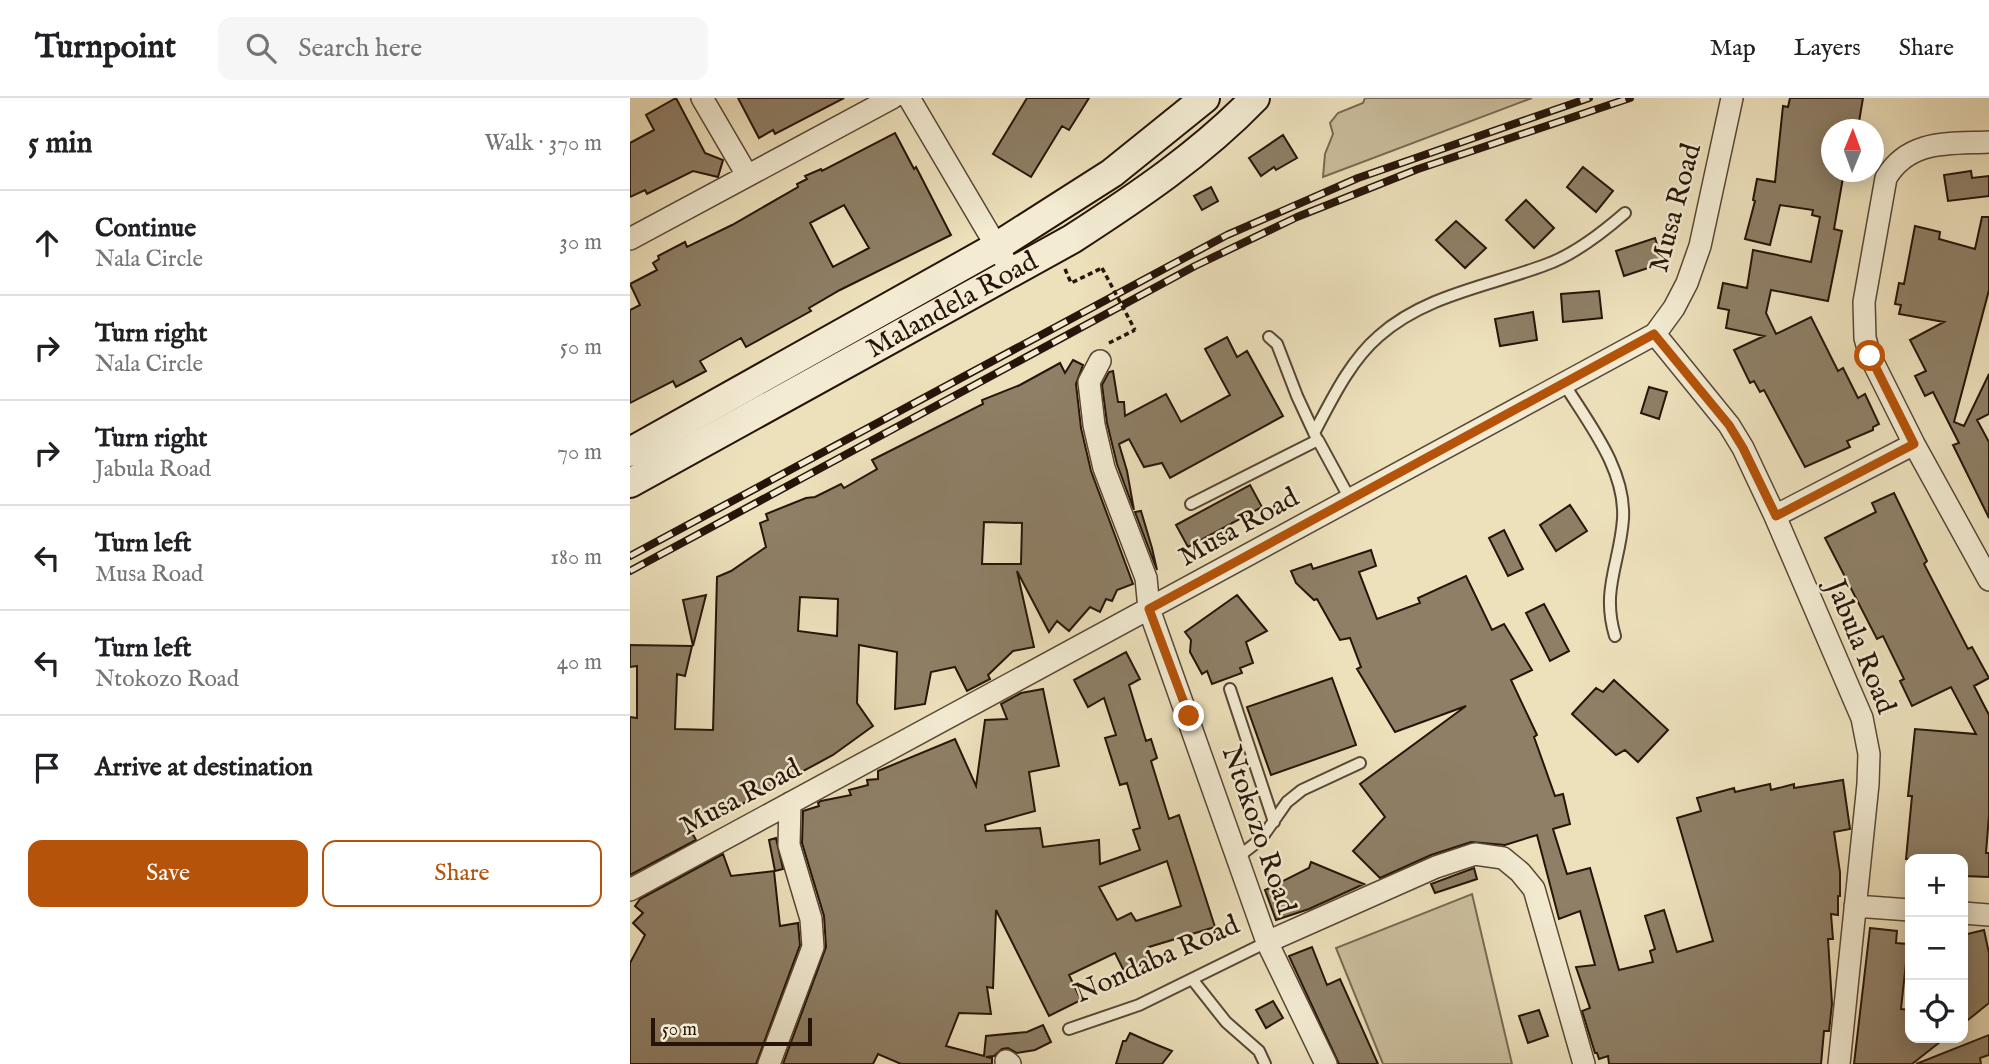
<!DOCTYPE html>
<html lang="en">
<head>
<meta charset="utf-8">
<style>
	body { margin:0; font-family:"IM FELL English",serif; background:#f6f6f6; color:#202124 }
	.controls { position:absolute; right:21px; bottom:21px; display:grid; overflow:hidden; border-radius:14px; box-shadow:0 4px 18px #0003 }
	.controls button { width:63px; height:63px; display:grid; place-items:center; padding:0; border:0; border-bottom:2px solid #e0e0e0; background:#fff; color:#202124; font:35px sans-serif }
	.compass { position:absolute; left:1191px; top:21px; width:63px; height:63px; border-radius:50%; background:#fff; box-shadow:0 4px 18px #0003; rotate:1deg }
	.scale { position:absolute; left:21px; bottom:18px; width:161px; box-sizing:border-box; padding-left:7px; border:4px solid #271408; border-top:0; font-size:19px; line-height:24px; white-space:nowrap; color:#271408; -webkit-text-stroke:5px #f3ecd3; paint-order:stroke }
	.stop { position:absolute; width:21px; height:21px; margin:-16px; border:5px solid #b45309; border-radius:50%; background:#fff }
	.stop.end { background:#b45309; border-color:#fff; box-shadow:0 2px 7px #0008 }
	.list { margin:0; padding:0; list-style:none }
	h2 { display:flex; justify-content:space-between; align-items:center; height:91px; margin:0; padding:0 28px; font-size:30px }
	h2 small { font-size:23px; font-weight:400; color:#757577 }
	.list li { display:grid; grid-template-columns:46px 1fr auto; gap:21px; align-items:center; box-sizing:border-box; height:105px; padding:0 28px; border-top:2px solid #e0e0e0 }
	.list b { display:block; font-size:26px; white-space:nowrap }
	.list p { margin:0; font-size:23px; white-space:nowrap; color:#757577 }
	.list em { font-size:23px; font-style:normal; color:#757577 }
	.actions { display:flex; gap:14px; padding:21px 28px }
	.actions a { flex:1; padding:16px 0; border:2px solid #b45309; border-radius:14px; text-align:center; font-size:24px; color:#b45309 }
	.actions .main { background:#b45309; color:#fff }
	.icon { flex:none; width:38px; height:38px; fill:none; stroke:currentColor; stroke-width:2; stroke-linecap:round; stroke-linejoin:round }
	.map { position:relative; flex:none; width:1359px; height:966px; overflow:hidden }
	header { display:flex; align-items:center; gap:42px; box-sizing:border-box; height:98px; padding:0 35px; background:#fff; border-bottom:2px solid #e0e0e0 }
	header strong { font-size:33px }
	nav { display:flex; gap:38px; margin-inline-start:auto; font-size:24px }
	.search { width:490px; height:63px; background:#f6f6f6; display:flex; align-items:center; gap:18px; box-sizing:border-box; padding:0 24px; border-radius:14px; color:#757577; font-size:26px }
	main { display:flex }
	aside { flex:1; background:#fff }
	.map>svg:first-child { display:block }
	.green { fill:#cbbe9d; stroke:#796952; stroke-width:2 }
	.building { fill:#8e7f66; stroke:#271408; stroke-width:2; fill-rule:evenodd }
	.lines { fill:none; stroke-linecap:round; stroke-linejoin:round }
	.service-casing { stroke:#584735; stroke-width:14 }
	.minor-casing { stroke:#584735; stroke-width:24 }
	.secondary-casing { stroke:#271408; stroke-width:32 }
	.path { stroke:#271408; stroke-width:3.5; stroke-dasharray:5 3.5; stroke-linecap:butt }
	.service { stroke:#f3ecd3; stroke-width:10 }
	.minor { stroke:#f3ecd3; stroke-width:21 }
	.secondary { stroke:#f3ecd3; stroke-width:28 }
	.rail-casing { stroke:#271408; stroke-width:8 }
	.rail { stroke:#f3ecd3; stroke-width:5; stroke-dasharray:16; stroke-linecap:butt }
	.path-bridge { stroke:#271408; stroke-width:3.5; stroke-dasharray:5 3.5; stroke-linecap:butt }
	.route { stroke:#b45309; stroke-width:9 }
	.labels { text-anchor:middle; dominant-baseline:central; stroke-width:5; stroke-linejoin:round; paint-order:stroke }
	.street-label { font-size:28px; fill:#271408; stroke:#f3ecd3 }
</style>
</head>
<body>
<header>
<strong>Turnpoint</strong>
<div class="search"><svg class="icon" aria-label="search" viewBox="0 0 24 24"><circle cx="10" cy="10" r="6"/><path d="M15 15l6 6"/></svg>Search here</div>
<nav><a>Map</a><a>Layers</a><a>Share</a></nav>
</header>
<main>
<aside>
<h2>5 min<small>Walk · 370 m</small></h2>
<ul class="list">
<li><svg class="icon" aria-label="ahead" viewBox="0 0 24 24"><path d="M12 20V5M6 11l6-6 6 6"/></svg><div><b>Continue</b><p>Nala Circle</p></div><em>30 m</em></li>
<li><svg class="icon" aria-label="right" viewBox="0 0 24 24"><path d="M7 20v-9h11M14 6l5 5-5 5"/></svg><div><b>Turn right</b><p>Nala Circle</p></div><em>50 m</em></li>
<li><svg class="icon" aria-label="right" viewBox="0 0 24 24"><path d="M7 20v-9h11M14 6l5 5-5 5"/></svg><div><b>Turn right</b><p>Jabula Road</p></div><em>70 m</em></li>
<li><svg class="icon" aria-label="left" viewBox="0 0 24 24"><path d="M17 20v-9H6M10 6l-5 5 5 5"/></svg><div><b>Turn left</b><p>Musa Road</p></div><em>180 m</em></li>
<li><svg class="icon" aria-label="left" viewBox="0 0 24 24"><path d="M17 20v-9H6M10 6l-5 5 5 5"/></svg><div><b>Turn left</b><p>Ntokozo Road</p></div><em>40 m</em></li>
<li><svg class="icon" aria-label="arrive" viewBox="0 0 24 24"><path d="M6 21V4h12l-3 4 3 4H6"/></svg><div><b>Arrive at destination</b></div></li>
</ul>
<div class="actions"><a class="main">Save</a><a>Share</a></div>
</aside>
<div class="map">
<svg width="1359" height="966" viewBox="0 0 1359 966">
	<rect width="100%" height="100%" fill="#ede1bc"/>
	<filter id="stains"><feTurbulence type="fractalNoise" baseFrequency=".00286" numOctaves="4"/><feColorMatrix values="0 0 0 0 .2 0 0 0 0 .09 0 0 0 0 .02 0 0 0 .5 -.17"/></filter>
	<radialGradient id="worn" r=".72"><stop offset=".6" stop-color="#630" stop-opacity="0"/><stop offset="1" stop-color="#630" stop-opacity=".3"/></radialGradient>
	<path class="green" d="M735,0H902L693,79L695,56L703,36L700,25L708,15L733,5Z
		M842,796L882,966H753L706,850Z"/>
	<path class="building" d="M46,0L75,55L93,62L88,79L63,73L17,96L15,92L0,99V45L24,32L16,17Z
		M108,0H214L145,36L143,32L129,40Z
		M397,0H459L439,32L432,28L401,79L363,56Z
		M1160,0H1233L1229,24L1223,23L1221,32H1201V74H1214L1204,131L1212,133L1198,203L1141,192L1136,215L1146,236L1181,219L1208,273L1213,270L1228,300L1235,296L1249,326L1243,329V332L1217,343L1220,349L1175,369L1134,292L1130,294L1124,283L1120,285L1104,252L1134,238L1096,230L1099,212L1088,210L1093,185L1117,190L1123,152L1181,164L1190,119L1182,117L1183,112L1150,107L1140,147L1115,141L1125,103L1123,102L1127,81L1145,84L1153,8L1158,9Z
		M265,35L284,71L286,69L321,137L210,192L179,210L181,213L116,249L111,240L70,263L76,273L46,289L43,283L0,305V212L10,207L0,186L27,172L23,165L29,161L28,158L55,144L57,149L102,127L168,89L167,86L177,81L175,78L191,71L192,73ZM214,107L239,150L203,169L180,125Z
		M653,37L667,60L646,72L644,69L631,78L619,60Z
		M953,69L983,93L966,114L937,89Z
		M1341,73L1342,80L1359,78V98L1318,103L1314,77Z
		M581,89L588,103L572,112L564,98Z
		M896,102L924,130L904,150L876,122Z
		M1352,119H1359V192L1324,324L1334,328L1359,276V316L1347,322L1359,344V420L1323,347L1329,345L1303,294L1295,298L1285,278L1296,273L1280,242L1314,224L1269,216L1271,207L1265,206L1269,185L1274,186L1285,128L1310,134L1309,141L1345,151Z
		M826,123L856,150L835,170L806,142Z
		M1025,140L1033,165L994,178L986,153Z
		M969,193L972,220L933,224L931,196Z
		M903,214L907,242L870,248L865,221Z
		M597,239L607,259L617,253L653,318L540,380L532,365L514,369L499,341L489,346L497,373L504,412L487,366L477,325L472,287L479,274L483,273L488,304H494L495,318L536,296L551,324L600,297L575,251Z
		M443,262L453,267L446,286L451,330L461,373L503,486L487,492L482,503L476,501L470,514L460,509L439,533L427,523L419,534L387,473L404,549L383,553L358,577L360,581L337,593L325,569L301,574L295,606L265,611L267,554L229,547L227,605L243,628L203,657L99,713L95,703L66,716L68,727L59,729L66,742L0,777V619L7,620V568L0,569V547L62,548L55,578L47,576L45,631L83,632L87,479L101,473L136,449L130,425L138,422L136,416L176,400L185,399L211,386L214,390L247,371L242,362L353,306L352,302L390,287L430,265L435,275ZM354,424L392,425L391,466H352ZM170,499L208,501L207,538L168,533Z
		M1019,289L1037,294L1029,321L1011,315Z
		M620,387L632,409L558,449L546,427Z
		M1264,395L1297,463L1294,466L1338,551L1342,549L1359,580L1344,588L1359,617V717L1356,755H1359V779L1333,778V761H1276L1282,698H1278L1285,631L1346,636L1321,589L1282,608L1270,583L1274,581L1253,538L1247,541L1195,440L1246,414L1242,405Z
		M940,407L957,433L926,453L910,427Z
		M511,413L522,450L527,472L505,414Z
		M874,432L893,471L878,478L859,440Z
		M741,452L746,468L729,474L747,521L790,505L788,500L836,478L862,532L874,526L902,572L881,582L907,637L904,639L925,698L933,696L940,726L923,731L937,776L960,770L989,872L1023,864L1020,853L1025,851L1015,818L1034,812L1047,854L1083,843L1047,720L1071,713L1067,700L1104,690L1105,694L1140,686L1141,692L1164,686V690L1213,682L1220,731L1204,734L1210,774V798H1208V817L1201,816L1203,841H1198L1202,906L1199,933H1194L1191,966H979L978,958L969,961L967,955H965L952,913L960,910L946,869L965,867L950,813L929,821L907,737L875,747L841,744L801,757L750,780L723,753L755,719L730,686L836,608L765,634L727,571L731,569L720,540L710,542L687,501L684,502L666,485L661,473L681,466L683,471Z
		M76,497L63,548L53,502Z
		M607,497L637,533L616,544L623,565L610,570L612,575L582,586L577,573L572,576L560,554L561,542L555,534Z
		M914,506L939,553L920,563L896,515Z
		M496,554L510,581L499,587L516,643L521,641L527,660L521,663L539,721L549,717L585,829L519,849L523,858L494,873L485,855L439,877L451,902L419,918L366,812L363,890L357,889L361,916L329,915L316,948L354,958L356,938L397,934L413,927L421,944L405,952L387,955L378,950L372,951L364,958L356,959L362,960V966H271L248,956L243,966H153L196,849L194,818L172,745L173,713L189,708L188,705L191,703L221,697L219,692L238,687L237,682L248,681V673L325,641L346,688L355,622L377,621L371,606L391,595L413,591L429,668L399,674L405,713L355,727L356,733L410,730L413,749L469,742L470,766L510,752L503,732L510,730L497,685L490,687L475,640L486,637L474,600L458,609L444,582ZM537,763L551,808L506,823L501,815L487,822L469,789Z
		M702,580L726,647L641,677L617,609Z
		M984,582L1038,632L1008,664L995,652L986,657L942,616L966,590L973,594Z
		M146,740L153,771L145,773L139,742Z
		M93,756L101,778L144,773L150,828L168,825L170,847L126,966H0V865L15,837L3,825L13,815L5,808L10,801Z
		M681,764L734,786L679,811L646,822L635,792L679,770Z
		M844,770L847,781L805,795L801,786Z
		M1240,830L1267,833L1266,845L1278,846L1271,911L1280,912V940H1315L1282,966H1224Z
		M1354,832L1359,855V905L1333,926V837Z
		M682,849L697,887L710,881L748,966H709L659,858Z
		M643,903L653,920L636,930L626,912Z
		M909,912L918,938L898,945L889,918Z
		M500,935L520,944L542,953L532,966H486L493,943H496Z
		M1359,937V957L1350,960L1351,966H1286Z"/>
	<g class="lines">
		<g class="service-casing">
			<path id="service" d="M639,239L647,246L667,298L686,339
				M933,284C958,325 996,371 993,421C990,465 971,492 985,538
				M684,335C702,301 720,263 749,238C795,197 859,188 915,167C944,157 972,135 995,115
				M561,406L688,342L720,401
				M600,591L644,724
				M608,759L631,741L657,704L672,692L730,665
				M562,881L596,924L629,953L635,966
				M439,931L509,907L637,844"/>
		</g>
		<g class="minor-casing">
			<path id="minor" d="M72,0L117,77
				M279,0L374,161
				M1359,44C1319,46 1279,41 1256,80L1234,204L1235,240L1240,258L1284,346L1359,482
				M0,141L262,0
				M1025,236L1099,327L1113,350L1145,418L1232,620L1239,656L1238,686L1209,966
				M470,263L459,284L464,327L474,370L516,480L519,511L637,844L696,966
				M1145,418L1284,346
				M0,792L1025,236L1044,210L1057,185L1070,148L1102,0
				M1225,808L1280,812
				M1333,815L1359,817
				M637,844L806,769L845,756L873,760L890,774L904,791L954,966
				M376,963L380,966
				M139,966L183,849L181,821L159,747L160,705"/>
		</g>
		<g class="secondary-casing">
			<g id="secondary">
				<path d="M0,354L366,149L482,75L575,0"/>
				<path id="s1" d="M0,385L442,141C507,99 571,56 625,0"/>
			</g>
		</g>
		<path class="path" d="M435,171L441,185L472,170
			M479,245L505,232"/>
		<use href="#service" class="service"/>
		<use href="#minor" class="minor"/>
		<use href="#secondary" class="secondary"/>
		<g class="rail-casing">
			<path id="rail" d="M0,458L597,137L728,80L959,0
				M0,473L565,168L667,119L788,71L1000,0"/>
		</g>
		<use href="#rail" class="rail"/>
		<path class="path-bridge" d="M472,170L505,232"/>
	</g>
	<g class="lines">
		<path class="route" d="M559,618L519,511L1024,236L1099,327L1113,350L1146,418L1284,346L1240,258"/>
	</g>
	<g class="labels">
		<g class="street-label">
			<text transform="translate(1046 110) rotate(-75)">Musa Road</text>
			<text stroke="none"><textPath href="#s1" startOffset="368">Malandela Road</textPath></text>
			<text transform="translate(609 430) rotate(-29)">Musa Road</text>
			<text transform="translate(1230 549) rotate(68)">Jabula Road</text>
			<text transform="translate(111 700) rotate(-28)">Musa Road</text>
			<text transform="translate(628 732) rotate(71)">Ntokozo Road</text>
			<text transform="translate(527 862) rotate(-24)">Nondaba Road</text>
		</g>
	</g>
	<rect width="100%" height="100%" filter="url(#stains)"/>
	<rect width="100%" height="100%" fill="url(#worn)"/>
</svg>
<div class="controls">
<button>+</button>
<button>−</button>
<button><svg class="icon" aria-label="locate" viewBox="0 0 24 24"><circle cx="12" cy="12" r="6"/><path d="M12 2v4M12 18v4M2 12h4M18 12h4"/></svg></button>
</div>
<svg class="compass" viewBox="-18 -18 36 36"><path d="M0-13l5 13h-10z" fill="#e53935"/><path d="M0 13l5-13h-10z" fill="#757577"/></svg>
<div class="scale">50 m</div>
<div class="stop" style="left:1240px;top:258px"></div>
<div class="stop end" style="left:559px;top:618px"></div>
</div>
</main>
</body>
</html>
